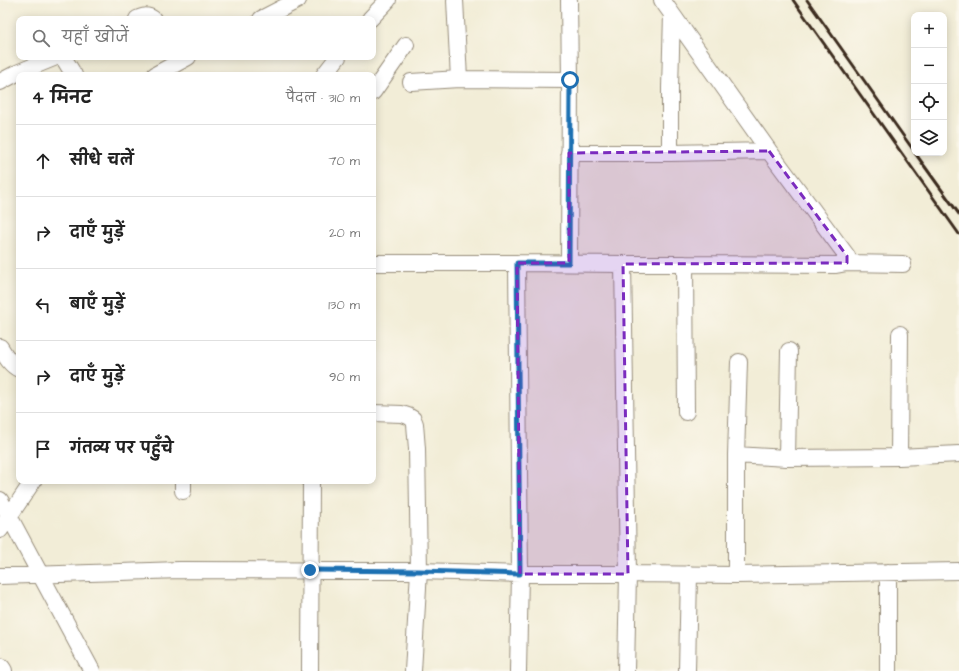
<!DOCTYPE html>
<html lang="hi">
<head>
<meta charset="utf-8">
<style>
	body { margin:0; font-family:"Architects Daughter","Playpen Sans Deva",sans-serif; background:#f6f6f6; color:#222 }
	.controls { position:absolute; right:12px; top:12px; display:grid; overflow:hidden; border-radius:8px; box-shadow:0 2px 10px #0003 }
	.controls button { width:36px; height:36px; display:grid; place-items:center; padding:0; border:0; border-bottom:1px solid #e0e0e0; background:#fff; color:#222; font:20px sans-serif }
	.stop { position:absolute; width:12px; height:12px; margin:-9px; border:3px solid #1f6fb2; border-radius:50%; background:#fff }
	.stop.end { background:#1f6fb2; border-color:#fff; box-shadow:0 1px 4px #0008 }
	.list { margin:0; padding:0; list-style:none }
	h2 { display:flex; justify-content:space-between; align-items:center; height:52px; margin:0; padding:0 16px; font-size:17px }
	h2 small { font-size:13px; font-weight:400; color:#767676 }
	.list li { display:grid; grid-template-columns:26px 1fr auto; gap:12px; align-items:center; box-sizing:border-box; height:72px; padding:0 16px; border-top:1px solid #e0e0e0 }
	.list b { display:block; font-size:15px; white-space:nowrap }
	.list em { font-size:13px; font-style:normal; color:#767676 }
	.icon { flex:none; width:22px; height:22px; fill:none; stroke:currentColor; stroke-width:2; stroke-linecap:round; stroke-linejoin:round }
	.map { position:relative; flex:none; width:959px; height:671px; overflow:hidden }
	.search { position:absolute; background:#fff; box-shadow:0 2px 10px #0003; left:16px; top:16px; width:360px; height:44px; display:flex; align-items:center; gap:10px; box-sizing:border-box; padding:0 14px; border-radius:8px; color:#767676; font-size:15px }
	.panel { position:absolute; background:#fff; box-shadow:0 2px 10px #0003; left:16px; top:72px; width:360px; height:412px; border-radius:8px }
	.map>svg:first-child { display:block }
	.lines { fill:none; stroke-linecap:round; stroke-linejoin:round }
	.minor-casing { stroke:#968c7a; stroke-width:18 }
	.major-casing { stroke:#968c7a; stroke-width:22 }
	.minor { stroke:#fff; stroke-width:16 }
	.major { stroke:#fff; stroke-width:20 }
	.rail { stroke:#3b2a1e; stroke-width:3 }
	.route { stroke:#1f6fb2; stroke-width:5 }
	.marked { fill:#7b2cbf; fill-opacity:0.2; stroke:#7b2cbf; stroke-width:3; stroke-dasharray:8 5; stroke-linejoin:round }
</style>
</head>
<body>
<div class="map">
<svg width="959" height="671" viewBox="0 0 959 671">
	<rect width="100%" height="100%" fill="#fbf7ec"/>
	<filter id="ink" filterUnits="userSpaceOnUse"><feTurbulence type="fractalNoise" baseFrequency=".025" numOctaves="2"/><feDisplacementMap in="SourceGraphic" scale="8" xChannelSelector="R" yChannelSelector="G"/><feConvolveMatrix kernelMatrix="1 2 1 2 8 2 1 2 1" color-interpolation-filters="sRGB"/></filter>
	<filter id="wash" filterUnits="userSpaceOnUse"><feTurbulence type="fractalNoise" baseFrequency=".012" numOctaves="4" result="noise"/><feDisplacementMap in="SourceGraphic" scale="16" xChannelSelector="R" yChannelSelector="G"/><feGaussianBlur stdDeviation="0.9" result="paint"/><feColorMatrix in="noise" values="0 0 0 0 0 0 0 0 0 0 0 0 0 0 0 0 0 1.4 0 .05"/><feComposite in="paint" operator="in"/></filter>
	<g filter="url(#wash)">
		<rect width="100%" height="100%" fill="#f2edd7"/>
	</g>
	<g filter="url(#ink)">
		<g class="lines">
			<g class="minor-casing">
				<path id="minor" d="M455,0L459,79
					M137,19C143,16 147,15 153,19
					M261,19L298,0
					M370,19L388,0
					M63,57L74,75
					M155,75L188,57
					M324,75L338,57
					M0,82L17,73L56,57
					M411,82L459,79L570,80
					M373,92L406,45
					M569,153H670L769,151
					M670,153V88L672,14
					M373,263H517L623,264H685L836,265L847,263L848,259L847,256L769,151L662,0
					M517,263L520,574L518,671
					M569,263L570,80L569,0
					M847,263L903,264
					M623,264L628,574L626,671
					M685,264L686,412
					M0,347C5,355 10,365 19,369
					M373,413L402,414L408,416L413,419L415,424L417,449L419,571L413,671
					M736,455L739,362
					M899,457L900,334
					M787,458L789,351
					M183,481V491
					M0,500L9,516L92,671
					M0,530L33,481
					M888,572V671
					M736,575V455L787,458L899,457L959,454
					M0,576L180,570L419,571L520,574H628L736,575L959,571
					M310,671L311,481
					M687,671L689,574"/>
			</g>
			<g class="major-casing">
				<path id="major" d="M0,668L2,671"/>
			</g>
			<use href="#minor" class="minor"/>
			<use href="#major" class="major"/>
			<path class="rail" d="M793,0L959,234
				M807,0L914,151
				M915,153L959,214"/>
		</g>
	</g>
	<g class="lines" filter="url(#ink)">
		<path class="route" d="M310,570L419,571L520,574L517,263H569L570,80"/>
	</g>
	<path class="marked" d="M769,151L847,256V263L623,264L628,574H520L517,263H569V153Z"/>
</svg>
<div class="controls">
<button>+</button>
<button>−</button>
<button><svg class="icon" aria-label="locate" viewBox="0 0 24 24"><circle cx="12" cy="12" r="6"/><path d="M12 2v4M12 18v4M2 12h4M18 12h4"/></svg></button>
<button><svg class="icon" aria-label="layers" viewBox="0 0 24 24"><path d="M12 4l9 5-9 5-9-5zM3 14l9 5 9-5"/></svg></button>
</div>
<div class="stop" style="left:570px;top:80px"></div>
<div class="stop end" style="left:310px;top:570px"></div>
<div class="search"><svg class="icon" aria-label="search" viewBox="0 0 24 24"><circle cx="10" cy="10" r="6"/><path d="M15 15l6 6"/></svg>यहाँ खोजें</div>
<section class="panel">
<h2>4 मिनट<small>पैदल · 310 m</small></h2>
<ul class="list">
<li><svg class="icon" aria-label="ahead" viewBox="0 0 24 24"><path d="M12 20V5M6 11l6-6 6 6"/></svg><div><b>सीधे चलें</b></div><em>70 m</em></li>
<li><svg class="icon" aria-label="right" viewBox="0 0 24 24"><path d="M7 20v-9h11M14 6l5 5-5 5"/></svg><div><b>दाएँ मुड़ें</b></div><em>20 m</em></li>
<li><svg class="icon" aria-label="left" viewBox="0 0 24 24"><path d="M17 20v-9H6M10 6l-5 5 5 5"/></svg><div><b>बाएँ मुड़ें</b></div><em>130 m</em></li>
<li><svg class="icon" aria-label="right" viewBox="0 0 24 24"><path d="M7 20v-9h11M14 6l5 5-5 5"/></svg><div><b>दाएँ मुड़ें</b></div><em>90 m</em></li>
<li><svg class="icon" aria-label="arrive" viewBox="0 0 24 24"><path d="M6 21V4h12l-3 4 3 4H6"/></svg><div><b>गंतव्य पर पहुँचे</b></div></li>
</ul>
</section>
</div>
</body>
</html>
